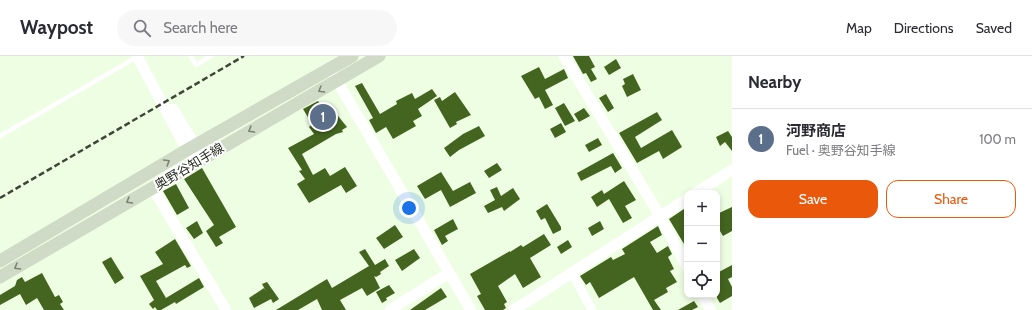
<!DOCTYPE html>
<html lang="en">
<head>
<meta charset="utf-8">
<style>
	body { margin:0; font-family:Cabin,"Noto Sans JP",sans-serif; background:#f7f7f7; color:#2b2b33 }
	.controls { position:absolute; right:12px; bottom:12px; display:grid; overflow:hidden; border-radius:8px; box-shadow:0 2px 6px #0003 }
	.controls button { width:36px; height:36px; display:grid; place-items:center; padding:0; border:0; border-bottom:1px solid #e1e1e2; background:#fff; color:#2b2b33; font:20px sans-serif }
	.you { position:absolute; left:409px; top:152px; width:14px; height:14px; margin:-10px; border:3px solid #fff; border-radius:50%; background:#1a73e8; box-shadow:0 0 0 6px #1a73e833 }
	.badge { display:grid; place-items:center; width:26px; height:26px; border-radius:50%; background:#ea580c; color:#fff; font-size:13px; font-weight:700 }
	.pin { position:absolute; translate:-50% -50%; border:2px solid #fff; box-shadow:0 1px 4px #0006 }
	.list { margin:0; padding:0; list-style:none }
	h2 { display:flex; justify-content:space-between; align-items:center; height:52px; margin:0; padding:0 16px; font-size:17px }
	h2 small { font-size:13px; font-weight:400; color:#7c7c81 }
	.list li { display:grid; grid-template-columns:26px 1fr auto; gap:12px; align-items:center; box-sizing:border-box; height:60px; padding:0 16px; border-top:1px solid #e1e1e2 }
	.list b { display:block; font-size:15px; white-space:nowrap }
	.list p { margin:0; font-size:13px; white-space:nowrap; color:#7c7c81 }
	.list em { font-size:13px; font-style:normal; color:#7c7c81 }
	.actions { display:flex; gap:8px; padding:12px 16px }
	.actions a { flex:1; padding:9px 0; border:1px solid #ea580c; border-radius:12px; text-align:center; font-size:14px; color:#ea580c }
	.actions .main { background:#ea580c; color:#fff }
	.icon { flex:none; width:22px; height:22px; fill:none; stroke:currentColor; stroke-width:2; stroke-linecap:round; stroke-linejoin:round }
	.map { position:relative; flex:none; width:732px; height:254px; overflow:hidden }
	header { display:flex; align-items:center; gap:24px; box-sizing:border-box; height:56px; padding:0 20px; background:#fff; border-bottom:1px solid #e1e1e2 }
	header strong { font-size:19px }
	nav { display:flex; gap:22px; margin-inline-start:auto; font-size:14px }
	.search { width:280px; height:36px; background:#f7f7f7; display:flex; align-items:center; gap:10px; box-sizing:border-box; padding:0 14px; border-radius:22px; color:#7c7c81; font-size:15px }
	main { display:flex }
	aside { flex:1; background:#fff }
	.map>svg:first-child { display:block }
	.building { fill:#43651f }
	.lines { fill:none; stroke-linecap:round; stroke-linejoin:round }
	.service { stroke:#fff; stroke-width:4.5 }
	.minor { stroke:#fff; stroke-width:9 }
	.tertiary { stroke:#fff; stroke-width:11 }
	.secondary { stroke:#cfdbc6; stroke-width:13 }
	.rail { stroke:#3e4638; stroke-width:2.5; stroke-dasharray:6 3; stroke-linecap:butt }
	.oneway { stroke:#7a8474 }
	.labels { text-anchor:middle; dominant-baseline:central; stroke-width:4; stroke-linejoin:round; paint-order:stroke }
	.street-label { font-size:13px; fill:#262d21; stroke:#fff }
</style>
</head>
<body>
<header>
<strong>Waypost</strong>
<div class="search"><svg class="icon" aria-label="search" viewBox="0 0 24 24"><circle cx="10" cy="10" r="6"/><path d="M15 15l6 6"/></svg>Search here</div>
<nav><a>Map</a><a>Directions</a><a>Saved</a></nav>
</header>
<main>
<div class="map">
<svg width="732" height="254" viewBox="0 0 732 254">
	<rect width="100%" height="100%" fill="#eefee3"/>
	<path class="building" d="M573,0H589L595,11L591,13L597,23L591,26L586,17L583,18Z
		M616,3L621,12L609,19L604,11Z
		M539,11L545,23L564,13L568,22L545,34L553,49L545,53L539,41L535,43L521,20Z
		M633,18L641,34L627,41L622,30L625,28L623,23Z
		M362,27L380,58L397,48L396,45L412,37L415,43L432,33L437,40L418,53L422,60L413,65L416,70L393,83L386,71L376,77L369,64L373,62L355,30Z
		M455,36L471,59L456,66L457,68L450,72L434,44L440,41L442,45Z
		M606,38L614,52L608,56L599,42Z
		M318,45L327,59L334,55L347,71L342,74L343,76L336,78L302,98L313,119L325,112L330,120L345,111L357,130L346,137L341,129L309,147L297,128L305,123L299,115L302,114L288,92L314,78L309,71L312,68L303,53Z
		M564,47L575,65L565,70L555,52Z
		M584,52L590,60L579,66L574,58Z
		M657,56L662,64L635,81L641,92L672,74L682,91L663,103L659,95L637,107L619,77Z
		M561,67L566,76L555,82L550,73Z
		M479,70L485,80L459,94L450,101L444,92L463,78Z
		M728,75L732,81V95L725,86L720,90L716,81Z
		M598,82L602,89L589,96L585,89Z
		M613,97L622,112L615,117L611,110L581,125L577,117Z
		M497,107L502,114L489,122L484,115Z
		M202,112L236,171L219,181L223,187L216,191L206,175L214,169L184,123Z
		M441,116L453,135L470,126L476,137L450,151L441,134L425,143L417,130Z
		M624,125L636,144L625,150L632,162L623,167L609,143L597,151L591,141L602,134L604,138Z
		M176,128L189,152L177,159L163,135Z
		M497,131L501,140L513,132L520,143L504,155L502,151L488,157L484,150L495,144L490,134Z
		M547,148L561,171V174L553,178L545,162L541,164L536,155Z
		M687,151V193L669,163Z
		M732,151V175L723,180L717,170V158Z
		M453,163L458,173L445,180L448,185L442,189L434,174Z
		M197,165L203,177L194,183L186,172Z
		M600,165L604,173L592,180L588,172Z
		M395,169L403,181L384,193L376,182Z
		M658,170L662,179L650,186L657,197L668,190L672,198L668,201L674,213L670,215L677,226L666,232L668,236L654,244L661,254H653L634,221L599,242L590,226L586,229L580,220L611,201L613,204L625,198L622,193Z
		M544,178L551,189L530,202L541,221L523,232L515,218L498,230L507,246L504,248L506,252L503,254H485L477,240L481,238L470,218L510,195V196L521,189L523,191Z
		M175,183L191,210L187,212L185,209L156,225L166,242L199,222L204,231L176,248L175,246L161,254H157L155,251L153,253L149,248L154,244L140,220L163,208L155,196Z
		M568,184L572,191L561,198L557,191Z
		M365,193L375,209L385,203L389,210L380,216L381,218L376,221L374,220L380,232L367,240L362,232L340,244L346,254H322L317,243L298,254H276L327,223L332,232L369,210L359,196Z
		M414,193L420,202L402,215L395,204Z
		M111,201L124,222L115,228L102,206Z
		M732,209V221L728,223L732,231V240L720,247L717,242V217Z
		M42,217L55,241L59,239L63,246L60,248L64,254H44L37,242L26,249L20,238L0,249V239L15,230L17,224L22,221L25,226Z
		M267,226L279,243L273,247L271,243L254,252L249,242L264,232L267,237L262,228Z
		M389,229L395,237L386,242L387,244L382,247L376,236Z
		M441,232L447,241L425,254H410Z
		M694,245L698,251L692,254H678Z"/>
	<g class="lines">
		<path class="service" d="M191,0L196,9L211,0
			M0,80L137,1"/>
		<path class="minor" d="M572,217L592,254"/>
		<path class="tertiary" d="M137,0L187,94L198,104
			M564,0L660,160L687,211
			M333,18L471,254
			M173,53L195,89L197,97
			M152,131L226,254
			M696,137L732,114
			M702,239L711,254
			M390,254L449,217
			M514,254L687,143"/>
		<path class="secondary" d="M0,205L187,94L352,0
			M0,221L379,0"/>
		<path class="rail" d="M0,142L244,0"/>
	</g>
	<defs><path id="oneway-chevron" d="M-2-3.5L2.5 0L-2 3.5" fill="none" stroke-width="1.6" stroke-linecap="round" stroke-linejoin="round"/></defs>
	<g class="oneway">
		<use href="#oneway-chevron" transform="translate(321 34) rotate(150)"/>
		<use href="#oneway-chevron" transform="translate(251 74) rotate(150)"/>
		<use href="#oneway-chevron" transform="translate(167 106) rotate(-31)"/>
		<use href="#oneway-chevron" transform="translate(129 145) rotate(150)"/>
		<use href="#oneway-chevron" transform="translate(17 211) rotate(150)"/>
	</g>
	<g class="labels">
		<g class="street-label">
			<text transform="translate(189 110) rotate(-31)">奥野谷知手線</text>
		</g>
	</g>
</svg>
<div class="controls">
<button>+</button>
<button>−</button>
<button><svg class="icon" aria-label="locate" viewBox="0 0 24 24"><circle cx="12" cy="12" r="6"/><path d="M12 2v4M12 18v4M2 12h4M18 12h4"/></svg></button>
</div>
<div class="you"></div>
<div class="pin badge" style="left:323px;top:61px;background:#5c6f8a">1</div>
</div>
<aside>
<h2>Nearby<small></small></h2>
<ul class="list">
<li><span class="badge" style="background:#5c6f8a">1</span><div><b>河野商店</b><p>Fuel · 奥野谷知手線</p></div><em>100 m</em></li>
</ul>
<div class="actions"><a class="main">Save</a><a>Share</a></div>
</aside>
</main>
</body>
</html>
